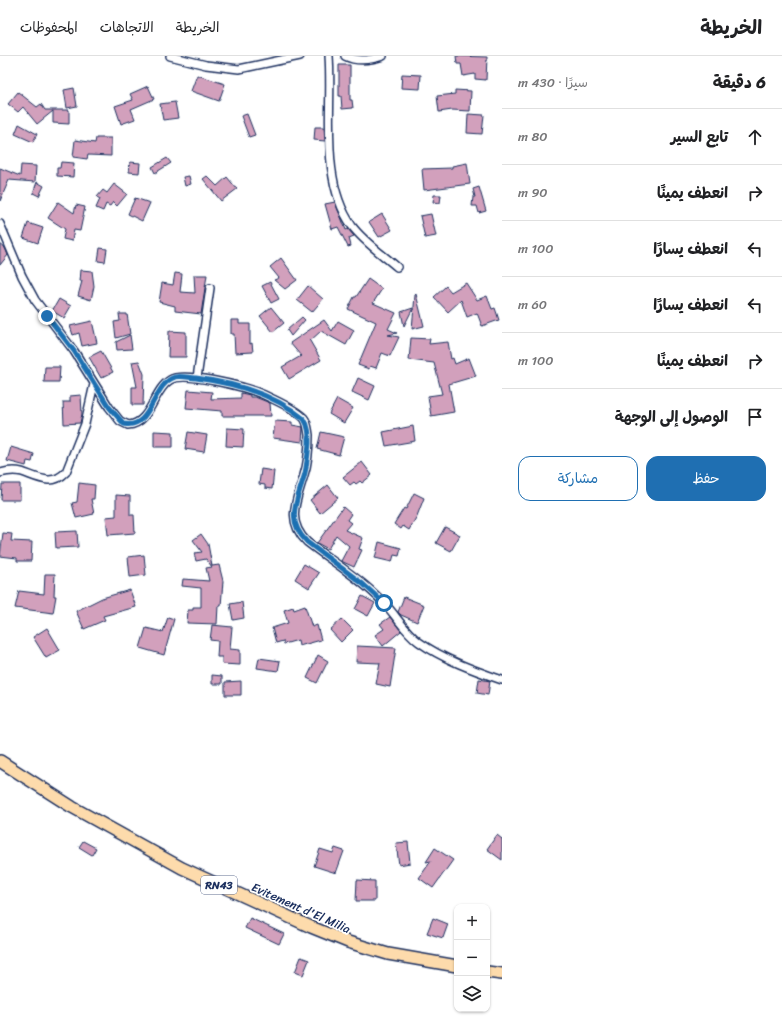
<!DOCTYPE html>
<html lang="ar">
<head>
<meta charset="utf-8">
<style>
	body { margin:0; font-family:Sriracha,"Playpen Sans Arabic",sans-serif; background:#f6f6f6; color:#202124; direction:rtl }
	.controls { position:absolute; right:12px; bottom:12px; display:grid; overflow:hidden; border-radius:8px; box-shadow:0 1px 3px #0004 }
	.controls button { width:36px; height:36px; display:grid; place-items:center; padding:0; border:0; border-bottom:1px solid #e0e0e0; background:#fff; color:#202124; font:20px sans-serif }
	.stop { position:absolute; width:12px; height:12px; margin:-9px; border:3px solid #1f6fb2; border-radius:50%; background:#fff }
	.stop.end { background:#1f6fb2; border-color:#fff; box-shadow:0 1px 4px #0008 }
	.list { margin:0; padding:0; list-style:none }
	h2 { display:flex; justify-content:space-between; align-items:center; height:52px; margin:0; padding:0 16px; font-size:17px }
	h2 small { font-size:13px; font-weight:400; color:#757577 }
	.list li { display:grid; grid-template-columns:26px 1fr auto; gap:12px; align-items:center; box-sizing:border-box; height:56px; padding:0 16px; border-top:1px solid #e0e0e0 }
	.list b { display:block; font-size:15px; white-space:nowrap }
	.list em { font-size:13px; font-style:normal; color:#757577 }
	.actions { display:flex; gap:8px; padding:12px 16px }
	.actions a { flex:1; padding:9px 0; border:1px solid #1f6fb2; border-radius:12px; text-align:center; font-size:14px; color:#1f6fb2 }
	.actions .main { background:#1f6fb2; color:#fff }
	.icon { flex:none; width:22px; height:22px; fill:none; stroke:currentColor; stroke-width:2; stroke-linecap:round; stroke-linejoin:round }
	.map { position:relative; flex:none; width:502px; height:968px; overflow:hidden; direction:ltr }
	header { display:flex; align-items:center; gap:24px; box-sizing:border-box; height:56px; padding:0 20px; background:#fff; border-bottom:1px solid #e0e0e0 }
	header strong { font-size:19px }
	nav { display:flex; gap:22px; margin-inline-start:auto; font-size:14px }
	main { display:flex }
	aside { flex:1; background:#fff }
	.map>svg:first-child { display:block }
	.building { fill:#d2a0bc; stroke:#1b2f5e }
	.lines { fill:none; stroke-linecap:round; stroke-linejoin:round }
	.minor-casing { stroke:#1b2f5e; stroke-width:10 }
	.primary-casing { stroke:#1b2f5e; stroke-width:14 }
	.minor { stroke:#fff; stroke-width:7 }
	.primary { stroke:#fddbac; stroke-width:11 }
	.route { stroke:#1f6fb2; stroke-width:5 }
	.labels { text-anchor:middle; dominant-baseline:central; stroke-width:3.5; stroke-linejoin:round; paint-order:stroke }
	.shield { fill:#fff; stroke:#5f6d8e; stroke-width:1 }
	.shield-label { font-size:11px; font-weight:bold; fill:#1b2f5e }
	.street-label { font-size:12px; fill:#1b2f5e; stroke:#fff }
</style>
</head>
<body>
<header>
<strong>الخريطة</strong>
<nav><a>الخريطة</a><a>الاتجاهات</a><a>المحفوظات</a></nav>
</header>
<main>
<aside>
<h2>6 دقيقة<small>سيرًا · 430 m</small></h2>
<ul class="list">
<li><svg class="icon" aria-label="ahead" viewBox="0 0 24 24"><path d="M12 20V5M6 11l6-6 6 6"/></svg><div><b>تابع السير</b></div><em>80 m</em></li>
<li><svg class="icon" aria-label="right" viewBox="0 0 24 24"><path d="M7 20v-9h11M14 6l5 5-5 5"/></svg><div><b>انعطف يمينًا</b></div><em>90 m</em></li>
<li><svg class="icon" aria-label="left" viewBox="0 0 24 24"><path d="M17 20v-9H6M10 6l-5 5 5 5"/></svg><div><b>انعطف يسارًا</b></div><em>100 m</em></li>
<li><svg class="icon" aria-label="left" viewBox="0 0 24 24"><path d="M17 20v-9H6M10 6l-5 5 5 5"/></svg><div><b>انعطف يسارًا</b></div><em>60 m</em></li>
<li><svg class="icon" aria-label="right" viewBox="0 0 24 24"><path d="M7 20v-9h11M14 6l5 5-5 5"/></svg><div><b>انعطف يمينًا</b></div><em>100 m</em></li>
<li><svg class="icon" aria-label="arrive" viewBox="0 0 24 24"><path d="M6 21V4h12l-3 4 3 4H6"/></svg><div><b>الوصول إلى الوجهة</b></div></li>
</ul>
<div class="actions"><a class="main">حفظ</a><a>مشاركة</a></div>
</aside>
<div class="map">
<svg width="502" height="968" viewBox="0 0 502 968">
	<rect width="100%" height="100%" fill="#fff"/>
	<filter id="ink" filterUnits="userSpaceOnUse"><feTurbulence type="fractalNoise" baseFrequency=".025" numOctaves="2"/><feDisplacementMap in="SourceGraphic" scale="8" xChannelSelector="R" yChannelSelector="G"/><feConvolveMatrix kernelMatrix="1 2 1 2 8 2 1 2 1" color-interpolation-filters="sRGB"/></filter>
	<g filter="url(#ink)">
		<path class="building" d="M456,0L487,1L486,24L475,23V18L463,20L461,8H457Z
			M339,9H350V44H352L353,52L342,53L341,40H339Z
			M402,18L421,19L420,33L401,32Z
			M197,19L225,28L219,45L191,35Z
			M148,30L154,43L131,53L135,63L121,68L115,50L133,44L130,38Z
			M74,32L77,50L67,52L64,34Z
			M455,34L471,35L470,55L452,54L439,56L437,40L455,38Z
			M18,36L37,51L41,48L45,54H69V68L53,67V55L37,68L23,51L18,56L8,48Z
			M175,46L178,62L163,64L160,48Z
			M247,58L255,79L249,81L241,60Z
			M468,58L484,59L482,78L467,77Z
			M19,68L37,78L33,86L15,78Z
			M315,71H324L325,85L314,84Z
			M96,82H111V100L88,99L87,103L73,101L75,84L95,87Z
			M167,102L171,107L155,117L152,111Z
			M61,106L74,107L73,121L57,120V112H60Z
			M130,106L140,107L139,117L129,116Z
			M467,107L470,128L424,134L422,113L452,112V110Z
			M21,109L36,110L35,126L9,124L0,145V112L20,120Z
			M189,120L191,128L185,130L183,121Z
			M207,120L217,130L227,121L237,133L221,145L203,123Z
			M37,126L44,130L39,140L33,137Z
			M114,128L127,138L117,150L113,146L110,150L106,148L103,155L96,152L100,143L97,141L103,134L107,137Z
			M479,131L486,155L479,157L477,150H472L473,141H475L473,133Z
			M434,139H441L440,147L433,146Z
			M135,142L150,147L142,165L128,158Z
			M58,146L74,157L76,149L85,151L80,175L74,174L72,185L63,183L65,173L48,162Z
			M335,146L346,174L348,173L354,180L349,182L351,190L348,191L338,171L332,173L325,148Z
			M382,158L392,174L379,181L369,166Z
			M431,158L436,180L425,182L420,160Z
			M28,167L43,172L38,187L23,182Z
			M0,188L5,192L8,199L0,209Z
			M100,192L107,193L105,206L98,205Z
			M281,202L297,224L285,233L274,224L279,222L270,211Z
			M81,214L92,215L94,230L91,244L78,240L82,225H80Z
			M175,217L182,218L180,236L195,237L194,219H207L201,258L175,255V250L159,246L162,227L173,229Z
			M368,223L382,233L373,247L396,257L388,273L397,277L388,279L399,281L390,300L382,297L376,312L370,310L369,313L358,309L376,266L348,253L354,241H356Z
			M270,226L279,243L271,247L262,230Z
			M466,227L477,244L487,240L492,253L495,252L499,264L482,270L477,257L467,261L461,244L448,256L434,241L446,230L451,236Z
			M308,230L323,243L312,256L297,244Z
			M416,238L424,270L412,273L415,239Z
			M59,243L71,250L64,262L52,255Z
			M271,251L284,267L273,276L260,260Z
			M413,252L404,270L401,256Z
			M119,258H127L130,278L116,282L114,266L120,265Z
			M302,261L305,264L291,280L287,274Z
			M231,264H239V268H250V288L252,287L253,296L235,297L234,278H231Z
			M324,264L332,275L338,265L354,274L346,289L321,275L310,285L321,304L289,323L282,311L301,300L290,287Z
			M92,265L97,287L82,290L79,277L73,279L70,270Z
			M169,275L186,276V301H168Z
			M130,279L132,293L117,294L116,286Z
			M411,282L430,283L429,288L448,286L451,303L453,302L455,308L469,302L476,320L449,328L454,356L431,360L428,340L442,338L434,307L409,304Z
			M101,295L113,316L101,322L89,301Z
			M139,305L144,318L143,349H132V331H137L132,306Z
			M45,311H60L59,326H44Z
			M358,322L375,330L369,344L352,336Z
			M188,334L212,336L211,343L241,342V337L250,339V341H255L270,347L271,360H222V355L186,352Z
			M81,339L82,358L80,367L64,368L63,346H70V340Z
			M337,343L353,352L344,367L329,358Z
			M275,365L292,366V369L303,371L302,386L273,382Z
			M413,370L415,385L386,390L383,376Z
			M227,372L244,373L243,391L226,390Z
			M154,375L173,376V391H154Z
			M188,376L207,379L204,396L185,393Z
			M321,376L344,381L339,399L317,393Z
			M11,391L34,398L32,406L27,405L26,410L7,405Z
			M362,406L372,419L362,427L360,425L356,428L354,426L350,429L343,421Z
			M261,413L274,415L272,433L265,432V429L259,428Z
			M79,427L95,429L94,443H91L94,458L76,462L72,447L77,446Z
			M2,428H20V444H1Z
			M328,429L338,442L320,457L310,444Z
			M414,437L424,442L417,460L409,474L403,470L401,473L394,468L404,452L406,453Z
			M116,439L130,440V459H134L135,477L108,479L106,461L116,460Z
			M343,451L351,458L347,464L351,467L345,474L363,482L359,493L362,494L354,511L341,505L349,490L336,479L328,493L317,487Z
			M445,471L460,479L451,495L436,487Z
			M77,475L78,491L56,492L55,476Z
			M3,477L12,478L11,485L32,486L31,505H17V502L0,500Z
			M201,478L208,488L212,510L219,509L223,525L221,550H218L217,568L187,567L188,554H193V551H201V532L182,530L183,523L209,525L206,512L212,511L206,503L196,505L194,497L202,496L193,484Z
			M379,486L401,492L399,500L394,499L392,506L375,502Z
			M144,499L146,519L130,521L128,501Z
			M304,508L319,517L309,532L295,523Z
			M45,518H55L54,540H56L53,557L15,552L19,535L44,538Z
			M130,534L136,551L103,560L105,564L84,573L76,555L102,542Z
			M362,540L375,547L368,560L355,553Z
			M404,541L424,549L417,566L401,559L398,556Z
			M242,546L244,562L233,564L230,548Z
			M305,550L312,571L317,569L321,584L299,590L298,584L284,588L283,585L276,587L272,572L288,567L284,554L293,551L294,554Z
			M168,561L174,563L164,599L140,592L146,572L163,576Z
			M390,561L401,575L383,590L375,579L384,573L380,568Z
			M342,563L353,574L341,586L330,574Z
			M212,569L232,571L230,593L240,594V609L222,608V601H217L218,585L210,584Z
			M47,572L60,594L46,602L33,581Z
			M357,590L396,592L390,631L376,628L380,607L356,606Z
			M318,599L328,605L317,627L307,622Z
			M259,602L280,605L278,615L257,612Z
			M212,619L222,620V628H212Z
			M479,623L490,625L488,639L477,637Z
			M241,625V639H225V626Z
			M497,779L502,783V804L487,793Z
			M83,785L96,792L92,799L79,791Z
			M408,786L410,807L399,809L396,787Z
			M335,792L344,795L336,817L314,810L320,793L333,797Z
			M435,792L453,804L433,832L419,822L431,805L426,806Z
			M357,824L375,825V845H356Z
			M250,862L284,878L279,888L245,872Z
			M433,862L448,868L443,882L427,877Z
			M301,901L309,904L303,919L295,916Z"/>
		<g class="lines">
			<g class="minor-casing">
				<path id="minor" d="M170,0L206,9L239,13L300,0
					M329,0C333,54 319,123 352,170C364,186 382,198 397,211
					M345,0C357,6 371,4 383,0
					M0,168L22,220L35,244L74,295L109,351L120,365L128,369C151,368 153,334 170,324C184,315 246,331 262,338C275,344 294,352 304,362C308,367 308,374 309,379C309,392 308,407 304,419C297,444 285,464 307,486C333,506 361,523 384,547C396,559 404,575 419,586C443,603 473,614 502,624
					M197,322L210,232
					M0,417C7,415 15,414 22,416C37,421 52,431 66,416L85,368L94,328"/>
			</g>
			<g class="primary-casing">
				<path id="primary" d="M0,705L72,751L182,812L311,871L348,886L388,898L457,910
					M487,916L502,918"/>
			</g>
			<use href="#minor" class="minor"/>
			<use href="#primary" class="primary"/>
		</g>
	</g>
	<g class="lines" filter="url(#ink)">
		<path class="route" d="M47,260L74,295L109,351L124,368C152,374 152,328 175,321C181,319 190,322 196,322C234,327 274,338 304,363C309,370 309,378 309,387C308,397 307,408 305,417C298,444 284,463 307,486L363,528L384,547"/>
	</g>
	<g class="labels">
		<rect class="shield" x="201" y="820" width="36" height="18" rx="3"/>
		<g class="shield-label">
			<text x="219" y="829">RN43</text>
		</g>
		<g class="street-label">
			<text transform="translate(301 852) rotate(24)">Evitement d'El Milia</text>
		</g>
	</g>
</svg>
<div class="controls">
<button>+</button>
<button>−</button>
<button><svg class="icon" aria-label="layers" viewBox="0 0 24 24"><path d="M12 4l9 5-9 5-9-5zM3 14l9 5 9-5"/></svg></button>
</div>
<div class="stop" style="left:384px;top:547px"></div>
<div class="stop end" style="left:47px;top:260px"></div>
</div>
</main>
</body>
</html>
